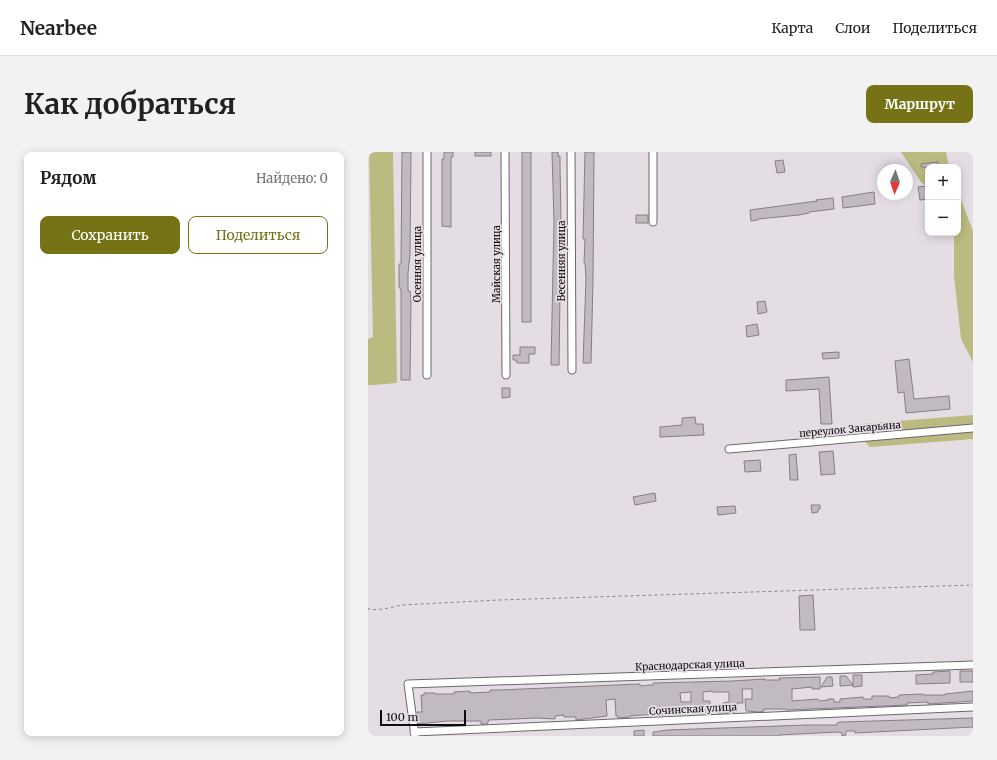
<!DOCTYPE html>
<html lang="ru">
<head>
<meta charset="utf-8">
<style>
	body { margin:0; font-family:Merriweather,serif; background:#f2f2f2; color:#202124 }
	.controls { position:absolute; right:12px; top:12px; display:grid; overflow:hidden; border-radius:8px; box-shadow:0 2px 10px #0003 }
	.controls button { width:36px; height:36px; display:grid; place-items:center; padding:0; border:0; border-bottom:1px solid #e0e0e0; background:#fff; color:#202124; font:20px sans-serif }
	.compass { position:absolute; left:509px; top:12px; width:36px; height:36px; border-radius:50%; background:#fff; box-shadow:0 2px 10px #0003; rotate:182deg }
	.scale { position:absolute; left:12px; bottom:10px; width:86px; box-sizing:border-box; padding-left:4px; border:2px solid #0e0c0e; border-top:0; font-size:11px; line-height:14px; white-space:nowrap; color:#0e0c0e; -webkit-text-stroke:3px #e5dde4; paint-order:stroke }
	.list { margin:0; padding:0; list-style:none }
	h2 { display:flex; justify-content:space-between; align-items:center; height:52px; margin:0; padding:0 16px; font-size:17px }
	h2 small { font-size:13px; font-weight:400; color:#757577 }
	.actions { display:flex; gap:8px; padding:12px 16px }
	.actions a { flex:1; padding:9px 0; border:1px solid #767316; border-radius:8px; text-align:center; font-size:14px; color:#767316 }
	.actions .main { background:#767316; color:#fff }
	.map { position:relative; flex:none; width:605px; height:584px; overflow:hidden; border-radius:8px }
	header { display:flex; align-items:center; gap:24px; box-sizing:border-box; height:56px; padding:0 20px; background:#fff; border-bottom:1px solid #e0e0e0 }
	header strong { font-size:19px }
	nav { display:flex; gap:22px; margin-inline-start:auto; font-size:14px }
	.intro { display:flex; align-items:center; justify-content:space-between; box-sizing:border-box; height:96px; padding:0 24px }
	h1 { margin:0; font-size:28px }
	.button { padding:10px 18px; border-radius:8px; background:#767316; color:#fff; font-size:14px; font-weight:700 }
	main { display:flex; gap:24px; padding:0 24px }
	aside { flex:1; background:#fff; border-radius:8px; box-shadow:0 2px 10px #0003 }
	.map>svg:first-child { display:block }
	.green { fill:#bbba81 }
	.building { fill:#c2bac1; stroke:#867e84; fill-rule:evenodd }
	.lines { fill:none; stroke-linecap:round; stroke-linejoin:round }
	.minor-casing { stroke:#6d666c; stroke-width:9 }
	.path { stroke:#868085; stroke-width:1; stroke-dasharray:3 3; stroke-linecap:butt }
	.minor { stroke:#fff; stroke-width:7 }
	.labels { text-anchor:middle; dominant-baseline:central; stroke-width:3.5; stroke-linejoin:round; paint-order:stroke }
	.street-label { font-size:10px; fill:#0e0c0e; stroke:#e5dde4 }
</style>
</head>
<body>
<header>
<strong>Nearbee</strong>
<nav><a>Карта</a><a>Слои</a><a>Поделиться</a></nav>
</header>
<div class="intro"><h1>Как добраться</h1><a class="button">Маршрут</a></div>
<main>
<aside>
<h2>Рядом<small>Найдено: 0</small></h2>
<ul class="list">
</ul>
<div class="actions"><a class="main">Сохранить</a><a>Поделиться</a></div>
</aside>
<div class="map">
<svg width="605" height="584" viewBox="0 0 605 584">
	<rect width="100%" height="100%" fill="#e5dde4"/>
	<path class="green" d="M1,0H25L29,231L5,233H0V187L5,185Z
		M533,0H578L581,15H560V36L553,30Z
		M590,40L605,79V210L593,187L586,124V81H590Z
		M605,263V287L502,295L497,290L494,272Z"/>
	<path class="building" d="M34,0H43L42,102L40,121V139H42L43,146L42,228H33V136H31V112H33Z
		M76,0H85V5H83V75L74,74V7H76Z
		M107,0H123V4H107Z
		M154,0H163V170H154Z
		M184,0H190V4H192V12L193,71L191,213H183L186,69Z
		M217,0H226L225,129L223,211H215L218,127L217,111H216L217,87H215Z
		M415,8L417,20L409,21L407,9Z
		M570,10V15H553V12Z
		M560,34V47L552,48L550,35Z
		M506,40L507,52L475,56L474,45Z
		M465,46L466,57L441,60V61L431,63L390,67V68L383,69L382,58L449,49L448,48Z
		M268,63H280V71H268Z
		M397,149L399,160L390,162L389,150Z
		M389,172L391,183L379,185L378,174Z
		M152,195H167V202H161V211H149L148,208H145V203H152Z
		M471,200V206L455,207L454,201Z
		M541,207L546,247L581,244L582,257L538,261L536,240L530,241L527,209Z
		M461,225L464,272H453L451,237L418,239V228Z
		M134,236H142V245L134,246Z
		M327,265L328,272H335L336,283L292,285V275L314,273V266Z
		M465,299L467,322L453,323L451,300Z
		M428,302L430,328H422L421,303Z
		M392,308L393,319L377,320L376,309Z
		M287,341L288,349L267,353L265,345Z
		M443,353H452V357H450V360L444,361Z
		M367,354L368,361L350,363L349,355Z
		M445,443L447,478H432L431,444Z
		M582,519V531L548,532V523L565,522V520Z
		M592,519H605V530H592Z
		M485,523H494V534L485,535Z
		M472,524H478L485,533L472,534Z
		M452,525V537H444V535L424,537V549L450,547L451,549L460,548V547H466V550H472V547L495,545V547H504V544H521L522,546L531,545V543L555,542V543H577V542L605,539V549L560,552V550L539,551V553L418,558V557H396V559L392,560L378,559L377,547H384V537H374L375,551H369V559H366V561H350V560L274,563L262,564V565L250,566V564H248L247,547L238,548L239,564L216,567L208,568V565H196V563L187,564V567L169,566L121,568L119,572H113V569H79L50,572L49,565V560H54L53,543H56V541H67V542H86V540L102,539V541L122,540V538H131L272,532V534L282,533H285V531L364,529L397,527V528H412L411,526ZM344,539V540H361V550L355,551V553H342V549H335V540ZM323,540V550H313L312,541Z
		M459,525H464L465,534L453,535Z
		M605,566V575L487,581V579H478V583L474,584V581L469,580L411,583V584H285V580L300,578L439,573H469V571L472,570Z
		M276,578V584H266V579Z"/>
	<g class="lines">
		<g class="minor-casing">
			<path id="minor" d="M59,0V223
				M137,0L138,223
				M203,0L204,218
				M285,0V70
				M361,297L605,276
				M46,580L605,555
				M47,584L40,532L605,513"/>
		</g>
		<path class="path" d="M0,456L2,458L16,457L34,453L131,448L605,433"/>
		<use href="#minor" class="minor"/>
	</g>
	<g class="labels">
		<g class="street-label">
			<text transform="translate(193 109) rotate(-90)">Весенняя улица</text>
			<text transform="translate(49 112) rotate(-90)">Осенняя улица</text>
			<text transform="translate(128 112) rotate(-90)">Майская улица</text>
			<text transform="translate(482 277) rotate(-5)">переулок Закарьяна</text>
			<text transform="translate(322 513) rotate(-2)">Краснодарская улица</text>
			<text transform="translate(325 557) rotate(-3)">Сочинская улица</text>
		</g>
	</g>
</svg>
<div class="controls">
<button>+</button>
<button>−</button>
</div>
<svg class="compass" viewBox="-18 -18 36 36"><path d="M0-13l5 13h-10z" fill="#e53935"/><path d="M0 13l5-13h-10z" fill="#757577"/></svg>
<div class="scale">100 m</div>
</div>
</main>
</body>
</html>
